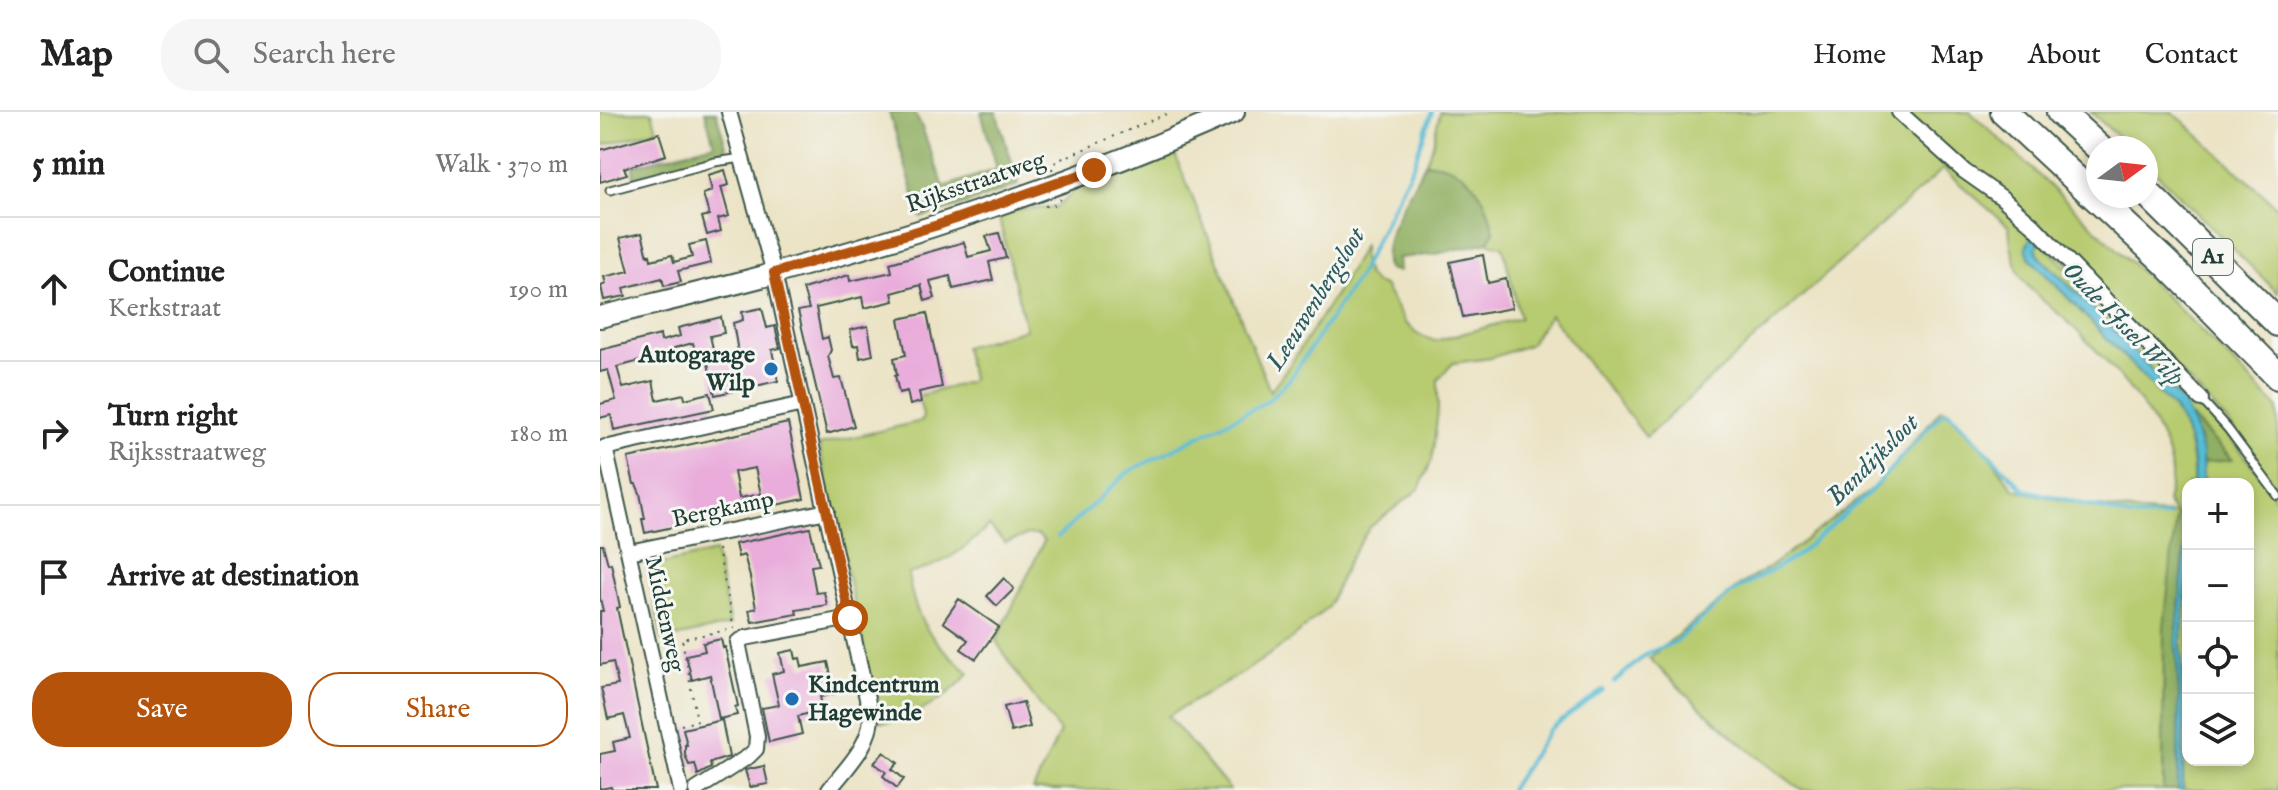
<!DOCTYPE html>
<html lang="en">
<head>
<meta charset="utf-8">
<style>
	body { margin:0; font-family:"IM FELL English",serif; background:#f6f6f6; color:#222 }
	.controls { position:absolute; right:24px; bottom:24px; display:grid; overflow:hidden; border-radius:16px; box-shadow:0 4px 12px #0003 }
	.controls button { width:72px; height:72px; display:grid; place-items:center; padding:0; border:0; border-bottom:2px solid #e0e0e0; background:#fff; color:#222; font:40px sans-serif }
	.compass { position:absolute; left:1486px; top:24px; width:72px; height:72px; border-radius:50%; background:#fff; box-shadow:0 4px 12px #0003; rotate:75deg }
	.stop { position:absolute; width:24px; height:24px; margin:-18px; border:6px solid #b45309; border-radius:50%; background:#fff }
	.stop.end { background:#b45309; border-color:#fff; box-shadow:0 2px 8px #0008 }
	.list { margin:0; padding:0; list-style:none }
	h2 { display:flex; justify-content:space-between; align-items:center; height:104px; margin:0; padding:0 32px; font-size:34px }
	h2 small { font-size:26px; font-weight:400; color:#767676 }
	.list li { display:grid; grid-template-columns:52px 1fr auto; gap:24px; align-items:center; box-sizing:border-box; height:144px; padding:0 32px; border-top:2px solid #e0e0e0 }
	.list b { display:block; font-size:30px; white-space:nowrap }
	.list p { margin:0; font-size:26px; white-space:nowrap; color:#767676 }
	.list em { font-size:26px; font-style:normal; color:#767676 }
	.actions { display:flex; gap:16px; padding:24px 32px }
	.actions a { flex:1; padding:18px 0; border:2px solid #b45309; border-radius:32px; text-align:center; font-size:28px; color:#b45309 }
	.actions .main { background:#b45309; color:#fff }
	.icon { flex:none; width:44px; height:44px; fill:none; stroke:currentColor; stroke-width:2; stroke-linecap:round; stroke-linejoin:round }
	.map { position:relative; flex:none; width:1678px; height:678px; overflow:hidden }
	header { display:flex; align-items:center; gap:48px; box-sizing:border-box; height:112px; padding:0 40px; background:#fff; border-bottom:2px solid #e0e0e0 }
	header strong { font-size:38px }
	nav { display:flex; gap:44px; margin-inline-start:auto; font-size:28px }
	.search { width:560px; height:72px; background:#f6f6f6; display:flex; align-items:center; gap:20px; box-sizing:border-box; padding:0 28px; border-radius:32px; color:#767676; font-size:30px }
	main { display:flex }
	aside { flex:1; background:#fff }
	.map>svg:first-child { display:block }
	.green { fill:#b7cb6f; stroke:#6b8452; stroke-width:2 }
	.forest { fill:#91af62; stroke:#58764b; stroke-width:2 }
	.water { fill:#56bbd5; stroke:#3a7c84; stroke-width:2 }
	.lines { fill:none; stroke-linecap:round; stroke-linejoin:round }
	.stream { stroke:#56bbd5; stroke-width:4 }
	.building { fill:#e9acdb; fill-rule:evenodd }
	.lane-casing { stroke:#3e564a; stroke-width:11 }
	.street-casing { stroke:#3e564a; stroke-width:18 }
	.secondary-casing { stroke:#3e564a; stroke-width:24 }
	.highway-casing { stroke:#3e564a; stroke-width:30 }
	.path { stroke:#3e564a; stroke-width:2; stroke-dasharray:2 6; stroke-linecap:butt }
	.lane { stroke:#fff; stroke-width:7 }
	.street { stroke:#fff; stroke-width:14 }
	.secondary { stroke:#fff; stroke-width:20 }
	.highway { stroke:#fff; stroke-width:26 }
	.route { stroke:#b45309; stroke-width:10 }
	.poi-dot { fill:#1f6fb2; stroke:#f6f6f2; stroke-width:3 }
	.labels { text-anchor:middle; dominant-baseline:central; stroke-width:6; stroke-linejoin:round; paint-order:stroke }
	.shield { fill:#f6f6f2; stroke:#60746d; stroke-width:2 }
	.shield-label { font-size:22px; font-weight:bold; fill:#1f3d34 }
	.street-label { font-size:24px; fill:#1f3d34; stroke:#f6f6f2 }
	.poi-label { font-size:24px; font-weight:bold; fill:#1f3d34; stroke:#f6f6f2; text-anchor:end }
	.water-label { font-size:26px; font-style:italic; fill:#2d5c5c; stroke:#f6f6f2 }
</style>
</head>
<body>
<header>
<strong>Map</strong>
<div class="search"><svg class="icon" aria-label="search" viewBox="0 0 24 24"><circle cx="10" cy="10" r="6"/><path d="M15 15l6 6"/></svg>Search here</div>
<nav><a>Home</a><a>Map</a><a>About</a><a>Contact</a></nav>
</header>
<main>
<aside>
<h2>5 min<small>Walk · 370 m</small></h2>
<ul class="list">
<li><svg class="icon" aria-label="ahead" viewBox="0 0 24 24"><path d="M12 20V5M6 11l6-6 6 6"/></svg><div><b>Continue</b><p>Kerkstraat</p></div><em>190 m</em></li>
<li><svg class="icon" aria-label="right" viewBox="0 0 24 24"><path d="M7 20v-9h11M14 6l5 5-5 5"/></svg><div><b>Turn right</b><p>Rijksstraatweg</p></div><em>180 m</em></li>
<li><svg class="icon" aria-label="arrive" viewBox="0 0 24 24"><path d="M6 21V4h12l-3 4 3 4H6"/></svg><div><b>Arrive at destination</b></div></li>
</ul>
<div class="actions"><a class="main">Save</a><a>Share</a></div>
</aside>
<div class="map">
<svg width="1678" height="678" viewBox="0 0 1678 678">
	<rect width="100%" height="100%" fill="#f6f6f2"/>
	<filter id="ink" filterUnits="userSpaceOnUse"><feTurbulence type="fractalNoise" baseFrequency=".0125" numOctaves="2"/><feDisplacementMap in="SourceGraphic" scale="16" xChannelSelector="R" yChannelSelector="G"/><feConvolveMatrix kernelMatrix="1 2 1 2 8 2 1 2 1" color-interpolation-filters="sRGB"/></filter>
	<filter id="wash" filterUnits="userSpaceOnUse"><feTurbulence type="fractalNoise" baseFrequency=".006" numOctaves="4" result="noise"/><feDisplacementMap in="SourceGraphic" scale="32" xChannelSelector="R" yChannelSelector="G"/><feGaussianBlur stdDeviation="1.8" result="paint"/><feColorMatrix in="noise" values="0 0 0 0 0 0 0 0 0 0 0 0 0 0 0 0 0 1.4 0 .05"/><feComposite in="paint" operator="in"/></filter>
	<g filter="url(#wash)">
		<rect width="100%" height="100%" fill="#ebe3c4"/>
		<path class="green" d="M0,0H52L57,18L0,34Z
			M840,0H1294L1415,103L1599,291L1643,341L1678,389V678H1583L1584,590L1581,530L1588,461V648H1648V372H1603V351L1632,347L1590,304L1578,285L1504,207L1440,145L1436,136L1439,129L1429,145L1574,297C1589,320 1594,345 1593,372H1588V402L1577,403L1564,517L1563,678H1202C1146,639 1097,594 1049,546L1140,473L1171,454L1276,374L1341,297L1346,298L1387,340L1413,376L1424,380C1474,391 1524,401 1575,402L1567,390C1569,381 1572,370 1571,360C1569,312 1502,243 1468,210C1453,196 1430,181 1420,163C1413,148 1410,131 1409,115L1343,57L1046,325L950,203L929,233L891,246L853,251L838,268V298L832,348L819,377L769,416L748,450L728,495L688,530L644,560L568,604L630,678H433L460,620L420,566L396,529L444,429L438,423H427L405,431L389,414C364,438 342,454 308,462C316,514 332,527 369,561C350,584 310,611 280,610L219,333L322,309L323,303L318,284L369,270L371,266L364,235L426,217L399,106L421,97L453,96L460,93L480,74L573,37L670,279L691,251L740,175L764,132L762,144L767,163L775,171L784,174L805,211L819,223L835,229L920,206L903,135L888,130L894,120C888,93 881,75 856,60C845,54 838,51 825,51L832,35Z
			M1304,0H1370C1476,96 1578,194 1678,296V378L1630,313L1580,260L1381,67Z
			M1491,0H1571L1583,9L1678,96V181L1546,51V36H1530Z
			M115,440L130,513L62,528L47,455Z"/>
		<path class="forest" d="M105,0H116L128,41L34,65L33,54L114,32Z
			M289,0H313L321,13L344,75L397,57L381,0H396L418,69V73L354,96L321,105Z
			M825,51C869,51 886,83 894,120L888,130L836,142L798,146L799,160L788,157C776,131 813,76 825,51Z
			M1590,304L1632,348L1603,351L1599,327Z
			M1588,402L1576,528L1579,582L1578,678H1563L1564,517L1576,403Z"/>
		<path class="water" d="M1432,123L1439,129L1436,136L1440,145L1504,207L1585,293L1595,316L1602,341L1603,372H1593C1596,346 1588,319 1574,297L1429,145L1426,135Z
			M1588,408V461L1581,530L1584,590L1583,678H1578L1579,582L1576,528Z"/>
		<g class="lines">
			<path class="stream" d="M458,425L528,360L666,290L690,267L759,163L814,51L832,0
				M1014,570L1048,541L1075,530L1134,479L1194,446L1266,384L1340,303L1348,299L1424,378L1460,386L1531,405L1568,404
				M910,678L949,618L1003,578"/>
		</g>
		<g id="blocks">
			<path class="building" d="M59,21L66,43L24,56L27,62L0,70V38Z
				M125,58L129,73L121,75L129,104L118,107L121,119L107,123L102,105L109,103L103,82L112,79L108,63Z
				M42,121L48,144L50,143L51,148L72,143L74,150L92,145L89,133L106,129L111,151L78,159L81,170L64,174L62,166L24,176L26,184L4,188L1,174L6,172L4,165L29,159L20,126Z
				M399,121L406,146L389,150L393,168L353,177L350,164L330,169L335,186L325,189L321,173L292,181L294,189L264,196L262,185L216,196L222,227L228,225L231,238L228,244L234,267L241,266L254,314L227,322L198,199L209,197L203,177L249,163L250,169L292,160L290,151L364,130L368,145L391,139L386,124Z
				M883,143L888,171L906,167L912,196L863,205L850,150Z
				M162,196L167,216L175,214L180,236L172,238L178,269L115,283L108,251L99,253L93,231L74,236L75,240L17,255L23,276L53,269L57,288L84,282L85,287L110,281L114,297L14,318L11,303L0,306V292L16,288L8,258L0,260V238L60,223L61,229L80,224L78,216L121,205L124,221L110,224L115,245L138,240L133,211L143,208L142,200Z
				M327,201L342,275L319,280L321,290L310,293L307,279L299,281L295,263H297L294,246L306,243L299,207Z
				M268,214L273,243L260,246L258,233L253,234L250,218Z
				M188,311L204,387L45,421L42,407H45L40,381L36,372H34L28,346ZM155,356L161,382L139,386L134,360Z
				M210,416L219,453L211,454L216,481L224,480L227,493L196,498L197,502L152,510L149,498L156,496L150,465L144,443L138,445L135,432Z
				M0,433H3L8,452L11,451L20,495L17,496L56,678H12L11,675L0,677V642L15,639L13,630L30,626L24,603L8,607L1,576L18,573L13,550L0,553V499H3L0,486Z
				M404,466L414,477L397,494L387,484Z
				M359,487L399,515L376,547L361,537L368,528L343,510Z
				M121,527L123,536L125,535L138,594L135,595L137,603L119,607L110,563L92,568L86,543L105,539L103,531Z
				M194,538L196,547L200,546L202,555L228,550L235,582L220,585L223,598L198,604L202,622L169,630L162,596L179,593L172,562L184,559L180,541Z
				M423,590L430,615L411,620L404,595Z
				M122,608L129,645L110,651L111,656L98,663L95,652L89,653L85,643V633H87L83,617Z
				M284,640L298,651L292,657L304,667L297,676L283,664L286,660L274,651Z
				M164,654L168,672L150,675L145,658Z"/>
		</g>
	</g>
	<g filter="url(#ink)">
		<use href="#blocks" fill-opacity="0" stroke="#3e564a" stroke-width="2"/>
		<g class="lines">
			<g class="lane-casing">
				<path id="lane" d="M10,78L115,50L142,46
					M1601,287L1628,317L1678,384"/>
			</g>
			<g class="street-casing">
				<path id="street" d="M129,0L174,161L271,605C270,634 246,656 229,678
					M1299,0L1364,59L1401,85L1433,113L1601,287
					M5,335L81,678
					M0,337L203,292
					M29,440L227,399
					M96,678L149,644L156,637L157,624L138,530L145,526L250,506"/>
			</g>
			<g class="secondary-casing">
				<path id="secondary" d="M0,205C65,189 130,174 194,156C344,114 492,64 634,0"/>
			</g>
			<g class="highway-casing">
				<path id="highway" d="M1404,0L1565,150L1678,264
					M1460,0L1499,36
					M1546,80L1678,211"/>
			</g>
			<path class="path" d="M452,58L453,52L461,47L571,0
				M445,94L454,93L460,87
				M118,437L134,517
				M81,613L97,609L82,527L133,517"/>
			<use href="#lane" class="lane"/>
			<use href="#street" class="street"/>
			<use href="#secondary" class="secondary"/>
			<use href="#highway" class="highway"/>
		</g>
	</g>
	<g class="lines" filter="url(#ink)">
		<path class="route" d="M250,506L174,161L338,113L494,58"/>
	</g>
	<g class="poi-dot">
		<circle cx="171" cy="257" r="8"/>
		<circle cx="192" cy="587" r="8"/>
	</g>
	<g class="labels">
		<rect class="shield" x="1593" y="127" width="40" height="36" rx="6"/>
		<g class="shield-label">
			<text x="1613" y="145">A1</text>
		</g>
		<g class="street-label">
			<text transform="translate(376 71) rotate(-19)">Rijksstraatweg</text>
			<text transform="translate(123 398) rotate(-12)">Bergkamp</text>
			<text transform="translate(64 502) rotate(78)">Middenweg</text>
		</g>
		<g class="poi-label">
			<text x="155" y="243">Autogarage<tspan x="155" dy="28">Wilp</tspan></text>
			<text x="208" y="573" text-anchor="start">Kindcentrum<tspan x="208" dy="28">Hagewinde</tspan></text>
		</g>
		<g class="water-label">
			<text transform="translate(716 187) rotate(-58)">Leeuwenbergsloot</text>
			<text transform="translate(1523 212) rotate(46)">Oude IJssel Wilp</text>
			<text transform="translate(1273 348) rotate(-45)">Bandijksloot</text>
		</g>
	</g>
</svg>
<div class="controls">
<button>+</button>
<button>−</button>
<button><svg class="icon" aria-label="locate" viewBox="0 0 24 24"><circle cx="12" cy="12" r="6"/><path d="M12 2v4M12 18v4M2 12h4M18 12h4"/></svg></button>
<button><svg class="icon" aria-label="layers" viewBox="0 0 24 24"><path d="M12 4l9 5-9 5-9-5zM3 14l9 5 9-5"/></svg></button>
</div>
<svg class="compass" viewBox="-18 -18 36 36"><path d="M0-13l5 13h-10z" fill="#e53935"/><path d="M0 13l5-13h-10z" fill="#767676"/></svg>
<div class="stop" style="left:250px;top:506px"></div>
<div class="stop end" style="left:494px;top:58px"></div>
</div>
</main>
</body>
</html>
